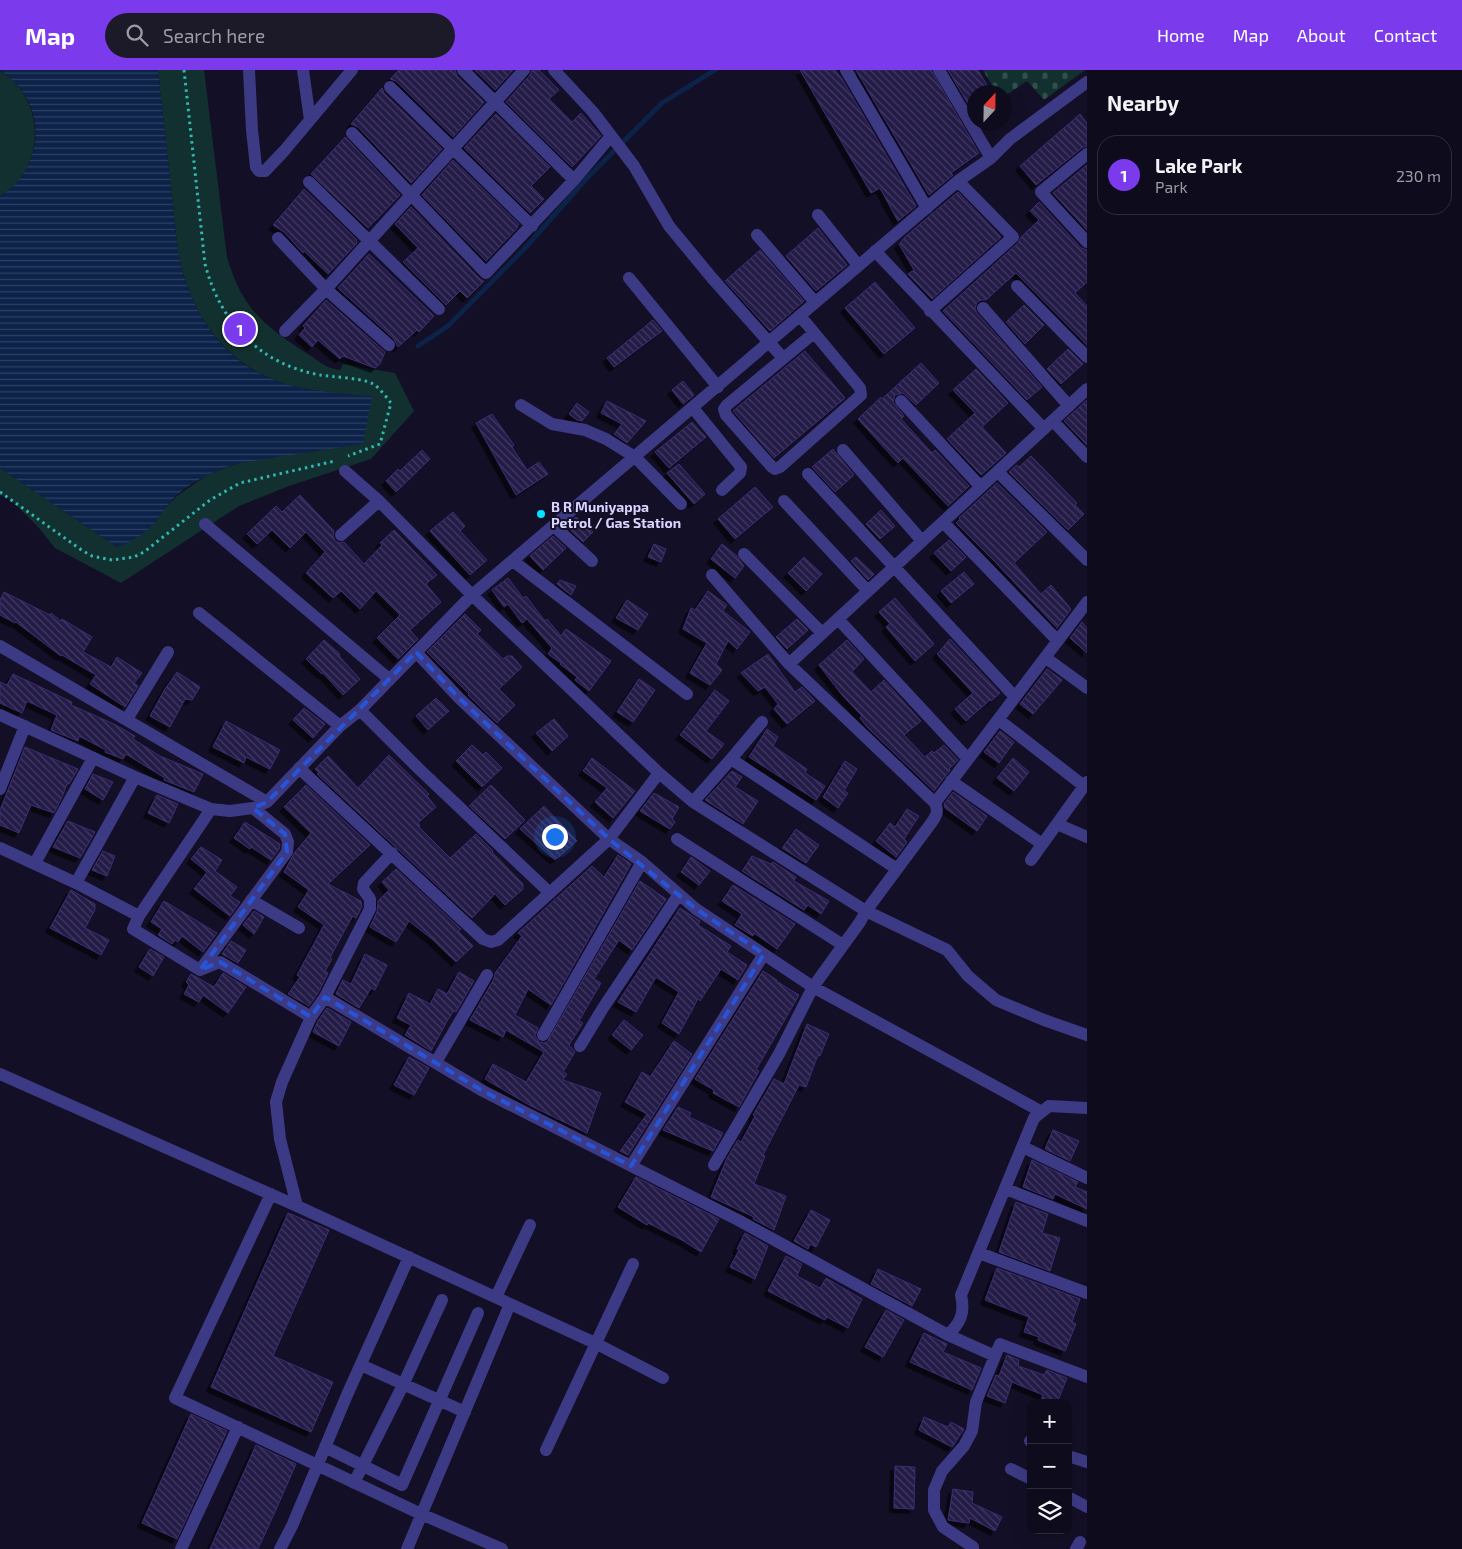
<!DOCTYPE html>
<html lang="en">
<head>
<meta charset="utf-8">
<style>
	body { margin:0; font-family:"Exo 2",sans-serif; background:#1c1929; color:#f1f3f6 }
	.controls { position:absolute; right:15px; bottom:15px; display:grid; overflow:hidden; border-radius:10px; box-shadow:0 5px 20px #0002 }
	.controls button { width:45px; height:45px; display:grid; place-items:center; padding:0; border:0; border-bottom:1px solid #2e2b3b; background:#0e0b1c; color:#f1f3f6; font:25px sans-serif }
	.compass { position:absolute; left:967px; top:15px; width:45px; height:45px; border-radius:50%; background:#0e0b1c; box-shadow:0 5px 20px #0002; rotate:22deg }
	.you { position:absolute; left:554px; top:766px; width:18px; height:18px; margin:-12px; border:4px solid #fff; border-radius:50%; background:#1a73e8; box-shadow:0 0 0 8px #1a73e833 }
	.badge { display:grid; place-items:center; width:32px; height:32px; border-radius:50%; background:#7c3aed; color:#fff; font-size:16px; font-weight:700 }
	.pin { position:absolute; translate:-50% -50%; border:2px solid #fff; box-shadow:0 1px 5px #0006 }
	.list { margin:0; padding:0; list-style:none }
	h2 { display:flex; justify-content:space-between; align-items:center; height:65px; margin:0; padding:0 20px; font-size:21px }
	h2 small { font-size:16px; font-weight:400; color:#9b9ba3 }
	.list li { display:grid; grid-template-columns:32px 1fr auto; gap:15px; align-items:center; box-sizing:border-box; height:80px; margin:0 10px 10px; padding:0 10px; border:1px solid #2e2b3b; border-radius:20px }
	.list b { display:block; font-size:19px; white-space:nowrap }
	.list p { margin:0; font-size:16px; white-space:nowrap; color:#9b9ba3 }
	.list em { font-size:16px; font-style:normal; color:#9b9ba3 }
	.icon { flex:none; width:28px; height:28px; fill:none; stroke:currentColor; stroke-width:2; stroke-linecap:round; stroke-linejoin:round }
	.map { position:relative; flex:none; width:1087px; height:1479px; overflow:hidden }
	header { display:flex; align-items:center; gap:30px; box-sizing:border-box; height:70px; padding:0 25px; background:#7c3aed; color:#fff }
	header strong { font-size:24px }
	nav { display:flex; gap:28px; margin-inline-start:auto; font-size:18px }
	.search { width:350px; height:45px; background:#1c1929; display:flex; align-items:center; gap:12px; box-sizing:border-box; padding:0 18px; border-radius:28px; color:#9b9ba3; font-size:19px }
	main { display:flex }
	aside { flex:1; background:#0e0b1c }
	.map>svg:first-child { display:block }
	.green { fill:#12302f }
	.cemetery { fill:url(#cemetery-stones) }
	.water { fill:url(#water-rules) }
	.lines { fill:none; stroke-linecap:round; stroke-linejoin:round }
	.stream { stroke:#0c2248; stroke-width:5 }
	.building { fill:url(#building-back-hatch); stroke:#3b2d73; filter:url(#shadow) }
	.path { stroke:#2fb8b0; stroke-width:3; stroke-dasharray:2.5 4; stroke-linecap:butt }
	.minor { stroke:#3d3a85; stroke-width:12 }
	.marked { fill:none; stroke:#2655da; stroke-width:4; stroke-dasharray:10 6; stroke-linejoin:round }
	.poi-dot { fill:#00e5ff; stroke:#130f26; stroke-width:2 }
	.labels { text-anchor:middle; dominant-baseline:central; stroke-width:4; stroke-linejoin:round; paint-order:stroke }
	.poi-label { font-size:14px; font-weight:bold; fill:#d9d4ff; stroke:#130f26; text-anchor:start }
</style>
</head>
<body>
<header>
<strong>Map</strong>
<div class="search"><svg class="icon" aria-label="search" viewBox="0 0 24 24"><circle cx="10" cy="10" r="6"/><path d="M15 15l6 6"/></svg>Search here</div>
<nav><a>Home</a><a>Map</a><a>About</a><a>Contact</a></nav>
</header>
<main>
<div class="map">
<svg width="1087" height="1479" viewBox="0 0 1087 1479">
	<defs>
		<pattern id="cemetery-stones" width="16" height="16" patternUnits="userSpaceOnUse" patternTransform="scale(1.25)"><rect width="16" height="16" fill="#12302f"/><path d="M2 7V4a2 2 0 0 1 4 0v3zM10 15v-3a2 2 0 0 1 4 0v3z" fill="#344d4e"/></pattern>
		<pattern id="water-rules" width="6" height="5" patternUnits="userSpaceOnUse" patternTransform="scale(1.25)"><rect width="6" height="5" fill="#0c2248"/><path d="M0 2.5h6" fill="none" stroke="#2f4163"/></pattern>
		<pattern id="building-back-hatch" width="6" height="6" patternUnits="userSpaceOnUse" patternTransform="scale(1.25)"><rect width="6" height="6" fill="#241b47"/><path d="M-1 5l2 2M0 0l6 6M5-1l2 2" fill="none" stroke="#433b63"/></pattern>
		<filter id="shadow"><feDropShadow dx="-4.5" dy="4.5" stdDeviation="0" flood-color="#0009"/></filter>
	</defs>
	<rect width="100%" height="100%" fill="#130f26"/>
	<path class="green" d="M158,0H204L227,187C242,239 264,255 306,283C320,291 324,298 340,300L343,294L395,303L414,341L371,389L289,416L239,436L121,513L55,478L39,458L8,427L0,425V398L117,477L157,450L164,439L177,426L207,405L239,393L372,327C345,324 318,322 293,316C227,299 190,245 178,182Z
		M0,1C46,28 47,99 0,126Z"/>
	<path class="cemetery" d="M983,0H1085L1044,30L1027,11L1005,26L1004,22H996Z"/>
	<path class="water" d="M0,0H158L178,182C190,245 227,300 293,316C319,322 346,324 372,326L363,374L239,393C216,400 196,409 177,425C169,432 164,440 158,449C147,463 133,471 117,477L0,398V126C35,106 46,58 24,24C18,14 9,7 0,0Z"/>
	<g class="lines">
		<path class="stream" d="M418,276L448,256L526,177L587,108L662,33L715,0"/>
	</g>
	<path class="building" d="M399,0H455L457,6L484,32L453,67L396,11L390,9Z
		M475,0H513L495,20Z
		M532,0H539L559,20L549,29L572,52L581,43L601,66L572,97L506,32L530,5Z
		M800,0H835L842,9L916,136L898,151L880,118L871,123Z
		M856,0H931L979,83L951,103L953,105L929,125Z
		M948,0H978L987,15L974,22V44Z
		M382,18L384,23L442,79L411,113L358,57L351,54Z
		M496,44L550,97L531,116L544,129L530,143L464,78Z
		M1080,44L1087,53V76L1082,78L1036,115L1020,96Z
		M345,67L400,125L368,158L311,104Z
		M453,90L519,154L517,156L518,157L486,191L422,125Z
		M1087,95V160L1053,123Z
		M304,119L357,170L356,172L357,173L328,204L304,181L303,183L284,162L273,155Z
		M958,122L1001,167L932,229L908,204L914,200L899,174L906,166Z
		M1039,132L1081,178L1087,180V212L1075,223L1087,236V275L1016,203L986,230H981L977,232L975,239L977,243L1042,317L1027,330L943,241L1018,173L1021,167L1039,150L1030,141Z
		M411,137L480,209L484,211L467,228L460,221L446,235L403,192L418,178L395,154Z
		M818,158L847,195L816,221L786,186Z
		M760,180L804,231L770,261L725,211Z
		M369,184L434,246L419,262L417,260L398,277L394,269L338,218Z
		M875,212L915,258L884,284L845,238Z
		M326,230L385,282L380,294L375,298L343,286L340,289L318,270L312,277L299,265L305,258L303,256Z
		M1024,235L1044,255L1025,274L1006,252Z
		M653,250L662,261L614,297L607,288Z
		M1068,279L1083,294L1061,314L1047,299Z
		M805,281L845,328L774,388L733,341Z
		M921,293L939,313L916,335L903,323L895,325L893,332L904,346L901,349L932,383L935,380L969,416L948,436L903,388L898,393L858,349L881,327L882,329Z
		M976,299L1008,333L982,357L1006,383L981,405L947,369L975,343L953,320Z
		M683,311L694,325L683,334L672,320Z
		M1087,330V375L1064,351Z
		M607,331L646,351L627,373L614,364L622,354L601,343Z
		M577,333L589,342L582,351L577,350L569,344Z
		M492,344L514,375L512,377L527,400L539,392L548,404L516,425L476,353Z
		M692,352L706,367L669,398L655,382Z
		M833,379L854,405L835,422L812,397Z
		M422,380L430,389L396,422L386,411L398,399L400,401Z
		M1031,386L1077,433L1075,435L1084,444L1068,460L1009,402L1017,395L1019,397Z
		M679,394L705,424L694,434L667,403Z
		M997,413L1047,462L1014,493L1041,524L1051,515L1071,539L1057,558L997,494L956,453L960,449L959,448Z
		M755,417L773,437L735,469L718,449Z
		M300,425L334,461L333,466L335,471L339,473L344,472L364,494L382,475L380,473L394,460L437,505L426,514L441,532L410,560L418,569L398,589L377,568L400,545L376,521L360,539L341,521L333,528L306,503L325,482L306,462L290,478L272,460L257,474L247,464L276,436L282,442Z
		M881,440L895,456L880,469L866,454Z
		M453,442L465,456L460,461L487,490L470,505L430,461Z
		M576,447L593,462L583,472L566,456Z
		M553,466L566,478L543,500L530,486Z
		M949,470L966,487L951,501L934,483Z
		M654,474L666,479L661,492L648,487Z
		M722,474L736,485L744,496L735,508L711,489Z
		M804,487L822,504L806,521L788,503Z
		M856,487L874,504L868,510L851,491Z
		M964,502L974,514L951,533L941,521Z
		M508,508L523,528L526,526L545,551L547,549L561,566L566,559L611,591L589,621L575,610L577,607L560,594L561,593L548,584L552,578L527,549L522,553L508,534L504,537L492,520Z
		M560,510L576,516L571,525L557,514Z
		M708,521L727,535L723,541L750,562L737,579L728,571L716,594L722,600L710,615L690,603L707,573L683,559L691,538L695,540Z
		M4,522L50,545L51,543L61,551L62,549L92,567L83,582L111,597L117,587L142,603L134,613L138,616L125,637L90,614L96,605L62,585L61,586L16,552L15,553L0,545V530Z
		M895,528L934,574L915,591L886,557L890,554L879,542Z
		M627,530L648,544L638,560L616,548Z
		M465,544L481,560L477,564L503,589L507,586H512L522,597L499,619L515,635L497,653L468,625L469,624L427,582Z
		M797,549L808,560L787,579L776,567Z
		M1082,552L1087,558V583L1070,568Z
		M950,569L1000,623L991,631L990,630L966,651L955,639L973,623L937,584Z
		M324,570L340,584L339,586L360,609L343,625L323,603L322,604L306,589Z
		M847,570L864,589L852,602L871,622L884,610L921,651L904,665L925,687L932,681L934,683L944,675L958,690L949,699L950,700L934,721L867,657L860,648L862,646L842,625L819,595Z
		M768,584L795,622L802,617L815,631L787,654L774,639L778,634L765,617L758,621L741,603Z
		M1047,599L1062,610L1033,644L1020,634Z
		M177,602L200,617L192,630L185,629L170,657L150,646L165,619Z
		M13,604L72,632L71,635L114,654L135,666L133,669L160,686L203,704L194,722L164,710L165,708L126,684L123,689L105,682L106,680L79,666L78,671L51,660L57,645L27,631L22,643L0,633V612L7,615Z
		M639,609L655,620L633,652L617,642Z
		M715,620L729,631L706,661L724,674L712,689L680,665Z
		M436,628L449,641L428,660L416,646Z
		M304,638L325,654L313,668L293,650Z
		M554,649L568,666L552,681L536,663Z
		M226,651L280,680L270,699L246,687L244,693L213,677Z
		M767,659L778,667L773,676L807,699L805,703L825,716L816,730L749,687Z
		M1000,661L1014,672L999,693L984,682Z
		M472,675L483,685L486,682L502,698L482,717L456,691Z
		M25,677L78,699L69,714H67L63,725L54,743L31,735L19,763L0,755V740Z
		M389,685L429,724L427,726L436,737L418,753L420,756L419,757L450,788L476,764L493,781L492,782L523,814V819L505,835L495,824L472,848L317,704L319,703L315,699L328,686L358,718Z
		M592,688L635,721L613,748L595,732L607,718L583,701Z
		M1013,688L1029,702L1014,721L997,708Z
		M845,691L857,699L844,721L848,723L838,738L823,727Z
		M732,701L742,707L735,717L758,731L743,754L705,730Z
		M93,704L113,712L103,730L85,719Z
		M306,715L370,775L328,814L361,831L362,837L356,848L353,846L347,856L330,888L332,889L325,901L328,903L318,923L309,936L288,924L300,907L297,905L324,855L298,837L309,820L284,802L295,782L311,763L284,737Z
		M491,715L525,750L505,769L469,736Z
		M953,722L987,746L977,761L945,738L944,734Z
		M654,723L679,737L672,749L675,752L670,759L640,741Z
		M157,725L178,734L169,753L148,743Z
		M544,736L577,771L555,790L520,759Z
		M907,739L919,746L904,769L907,772L896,787L876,771L890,753L895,757Z
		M68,751L95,762L80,788L53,777Z
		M245,752L280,774L279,779L271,790L251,777L250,779L234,768Z
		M796,759L819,775L806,793L782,778Z
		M201,777L222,790L215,801L237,817L230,826L240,832L230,846L194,819L207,802L191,789Z
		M103,781L115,786L107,806L92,800Z
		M618,785L631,794L551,935L528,919L515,945L538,958L535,966L539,972L544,973L547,972L640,811L666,829L632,880L619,870L594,909L601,913L579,951L583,953L569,975L575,982L563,1002L567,1004L563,1010L601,1023L587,1063L531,1036L485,1009L493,994L526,1012L544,982L506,960L503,967L470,950L494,909L495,903L522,866L518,863L592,796L604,807Z
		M752,786L771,794L773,792L796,807L794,811L829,831L821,844L808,835L804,840L742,801Z
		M691,787L710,801L699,815L681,802Z
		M396,799L461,859L458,861L473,876L456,892L432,869L409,851L396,872L370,857L377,842L378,831L389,820L382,812Z
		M733,815L795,854L777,879L754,863L753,866L735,855L742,844L722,831Z
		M71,820L95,834V840L85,858L109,870L101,885L50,858Z
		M164,831L217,863L203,882L182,866L178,872L175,870L172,874L158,865L162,859L151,852Z
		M680,838L700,851L698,855L731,876L727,882L747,895L738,910L721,899L700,931L698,929L679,964L662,953L679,922L656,907L636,942L618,932Z
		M254,841L264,847L254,864L243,855Z
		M231,871L246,880L238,893L222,884Z
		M150,879L164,887L153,906L139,897Z
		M365,884L387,895L375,920L371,918L359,938L336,924L343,910L351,914Z
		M763,901L777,910L776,911L799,925L756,1000L759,1001L739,1037L713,1023L714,1020L695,1009Z
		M459,902L474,911L456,942L454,941L447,951L431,981L405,965L411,955L397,948L409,923L430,934L438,919L447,924Z
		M223,903L246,917L228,943L203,925L199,932L184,924L189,915L186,912L191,904L214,917Z
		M327,938L351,952L339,976L313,962L318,951Z
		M624,950L643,965L631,980L612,965Z
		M807,954L829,964L820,986L818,985L806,1017L799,1015L763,1085L765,1086L754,1114L786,1126L774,1160L753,1149L754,1147L711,1127L727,1088L738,1070L741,1072L755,1046L753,1045L774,1009L784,1014Z
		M674,971L692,984L628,1085L620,1081L647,1044L625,1032L642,1002L650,1007Z
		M409,987L429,998L414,1025L394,1015Z
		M678,1037L691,1043L689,1047L723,1063L713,1081L663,1060Z
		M1053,1060L1079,1071L1070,1091L1045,1079Z
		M1032,1090L1078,1112L1075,1117L1087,1122V1139L1055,1124L1053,1129L1023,1117Z
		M636,1107L719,1149L701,1182L682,1170L648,1153L647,1155L618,1137Z
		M1016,1132L1048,1144L1042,1163L1060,1168L1050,1201L999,1182Z
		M811,1140L830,1150L816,1177L810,1174L808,1179L794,1171Z
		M288,1143L329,1160L273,1286L333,1312L311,1362L211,1317Z
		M745,1163L768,1176L755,1209L730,1197L739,1180L737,1179Z
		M786,1186L802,1194L797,1206L820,1218L826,1208L862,1229L848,1258L827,1247L825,1250L768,1221Z
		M997,1198L1080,1229L1072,1252L1076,1254L1065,1281L1038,1270L1039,1267L1024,1262L1029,1247L985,1230Z
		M878,1199L921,1219L912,1236L871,1214Z
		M886,1240L904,1250L883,1287L865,1277Z
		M924,1263L947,1274L943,1282L981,1298L972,1320L910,1292Z
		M1007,1285L1019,1290L1018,1296L1044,1305L1047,1300L1067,1308L1057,1333H1040L1043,1325L1012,1312L1005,1333L987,1326L996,1305L999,1306Z
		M191,1344L227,1361L177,1469L142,1453Z
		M924,1347L948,1357L951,1352L964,1359L952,1377L919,1360Z
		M256,1375L296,1394L275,1442L258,1479H210Z
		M895,1396L915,1397L914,1439L894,1438Z
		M953,1419L973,1422L972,1433L1002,1447L995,1461L970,1448L969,1453L948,1450Z"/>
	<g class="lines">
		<path class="path" d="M184,0L205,194C220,252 259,294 320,305C331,307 364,308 373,314C380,318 386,327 391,333L380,374L348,386
			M0,422L83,481L92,486L112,490L134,487L144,482L210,430L240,413L335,391"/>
		<path class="minor" d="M249,0L252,60L256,97L259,101H265L284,81L352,0
			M303,0L310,50
			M463,0L574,110
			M554,0L593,42L634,96L669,156L712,208L783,288
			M846,0L927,138
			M939,0L991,88
			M390,17L532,156
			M352,63L486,203L574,110L611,66
			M1087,84L1041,122L1087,172
			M309,112L439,239
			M818,145L858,195
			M757,165L815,232
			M278,168L326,219L389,275
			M875,181L1044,359
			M629,208L718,317
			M1017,216L1087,287
			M983,238L1069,336
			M930,241L1013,167L958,111
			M799,246L806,253L860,318L861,325L780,397L775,399L772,397L726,345L724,339L727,335L814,263
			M285,261L326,219L524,0
			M901,331L981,417
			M521,335L552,354L585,360L606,369L635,387L681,434
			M693,338L741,397L740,403L722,420
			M1053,351L1087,387
			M843,380L922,471
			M345,401L379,431L472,525L659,703L693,732L866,841L947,880L968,906L996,930L1044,950L1087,965
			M998,402L1087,490
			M808,404L1015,627
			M784,431L868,521
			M943,452L1058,571
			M205,454L389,609
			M554,456L592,491
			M341,465L379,431
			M744,484L822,563
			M513,491L687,624
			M712,505L789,594L935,733C939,741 936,746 932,752L866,841L860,852L813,917L779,984L714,1095
			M199,543L340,656
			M838,549L968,689
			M0,576L267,732
			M416,582L459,628L609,769L642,792L696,839L813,917L1042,1042
			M1046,588L1087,618
			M789,594L1087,319
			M360,640L418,698L550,823
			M0,645L135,707L211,739L230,741L253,738L267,732L340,656L360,640L472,525L958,111L991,88L1010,69L1087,12
			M127,649L168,582
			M999,650L1084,716
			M731,689L762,652
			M299,698L483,869L491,872L498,870L609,769L659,703
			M951,711L1042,774
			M0,719L25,656
			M693,732L731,689L897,799
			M935,733L1087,532
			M211,739L139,846L133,859L200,900L220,892L311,947L325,927L483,1021L738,1150L948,1265C961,1252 965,1243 961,1225L1034,1048L1049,1036L1087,1038
			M1057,754L1087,767
			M677,769L843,875
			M0,778L76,813L139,846
			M1031,790L1087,712
			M35,793L93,688
			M76,813L135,707
			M251,830L299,858
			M200,900L287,782L288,772L285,764L253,738
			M325,927L370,839V829L363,819L364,813L392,783
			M543,965L642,792
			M580,976L603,938L679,824
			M436,992L487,905
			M0,1004L297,1136L595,1273L663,1308
			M1023,1077L1087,1108
			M631,1096L764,884
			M1006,1119L1087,1151
			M271,1124L175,1328L421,1444L502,1479
			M297,1136L280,1069L276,1032L282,1012L311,947
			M979,1183L1087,1223
			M496,1227L530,1155
			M948,1265L995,1286L976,1332L972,1361L964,1376L942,1401L934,1420V1440L943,1457L973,1477V1479
			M995,1286L1000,1274L1087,1307
			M361,1295L465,1342
			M1030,1371H1031
			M325,1377L402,1415L478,1243
			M546,1380L633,1194
			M1068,1386L1087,1392
			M1011,1399L1031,1409
			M354,1413L403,1315L442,1230
			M1068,1427L1087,1437
			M181,1479L238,1357
			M280,1479L292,1456L347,1325L409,1187
			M407,1479L510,1234
			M1076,1479L1080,1472"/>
	</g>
	<path class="marked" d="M416,582L459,628L609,769L696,839L764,884L631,1096L483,1021L325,927L311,947L220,892L200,900L287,782L285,764L253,738L267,732Z"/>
	<circle class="poi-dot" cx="541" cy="444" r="5"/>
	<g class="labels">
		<g class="poi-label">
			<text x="551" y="436">B R Muniyappa<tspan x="551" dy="16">Petrol / Gas Station</tspan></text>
		</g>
	</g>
</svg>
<div class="controls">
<button>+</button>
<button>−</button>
<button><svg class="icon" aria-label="layers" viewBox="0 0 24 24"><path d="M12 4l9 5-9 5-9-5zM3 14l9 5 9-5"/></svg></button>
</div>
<svg class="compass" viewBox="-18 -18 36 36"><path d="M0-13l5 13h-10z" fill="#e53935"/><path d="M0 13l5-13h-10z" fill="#9b9ba3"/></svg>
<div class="you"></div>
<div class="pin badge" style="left:240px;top:259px">1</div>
</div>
<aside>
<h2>Nearby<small></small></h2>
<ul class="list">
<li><span class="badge">1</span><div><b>Lake Park</b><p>Park</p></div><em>230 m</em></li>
</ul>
</aside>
</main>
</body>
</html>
